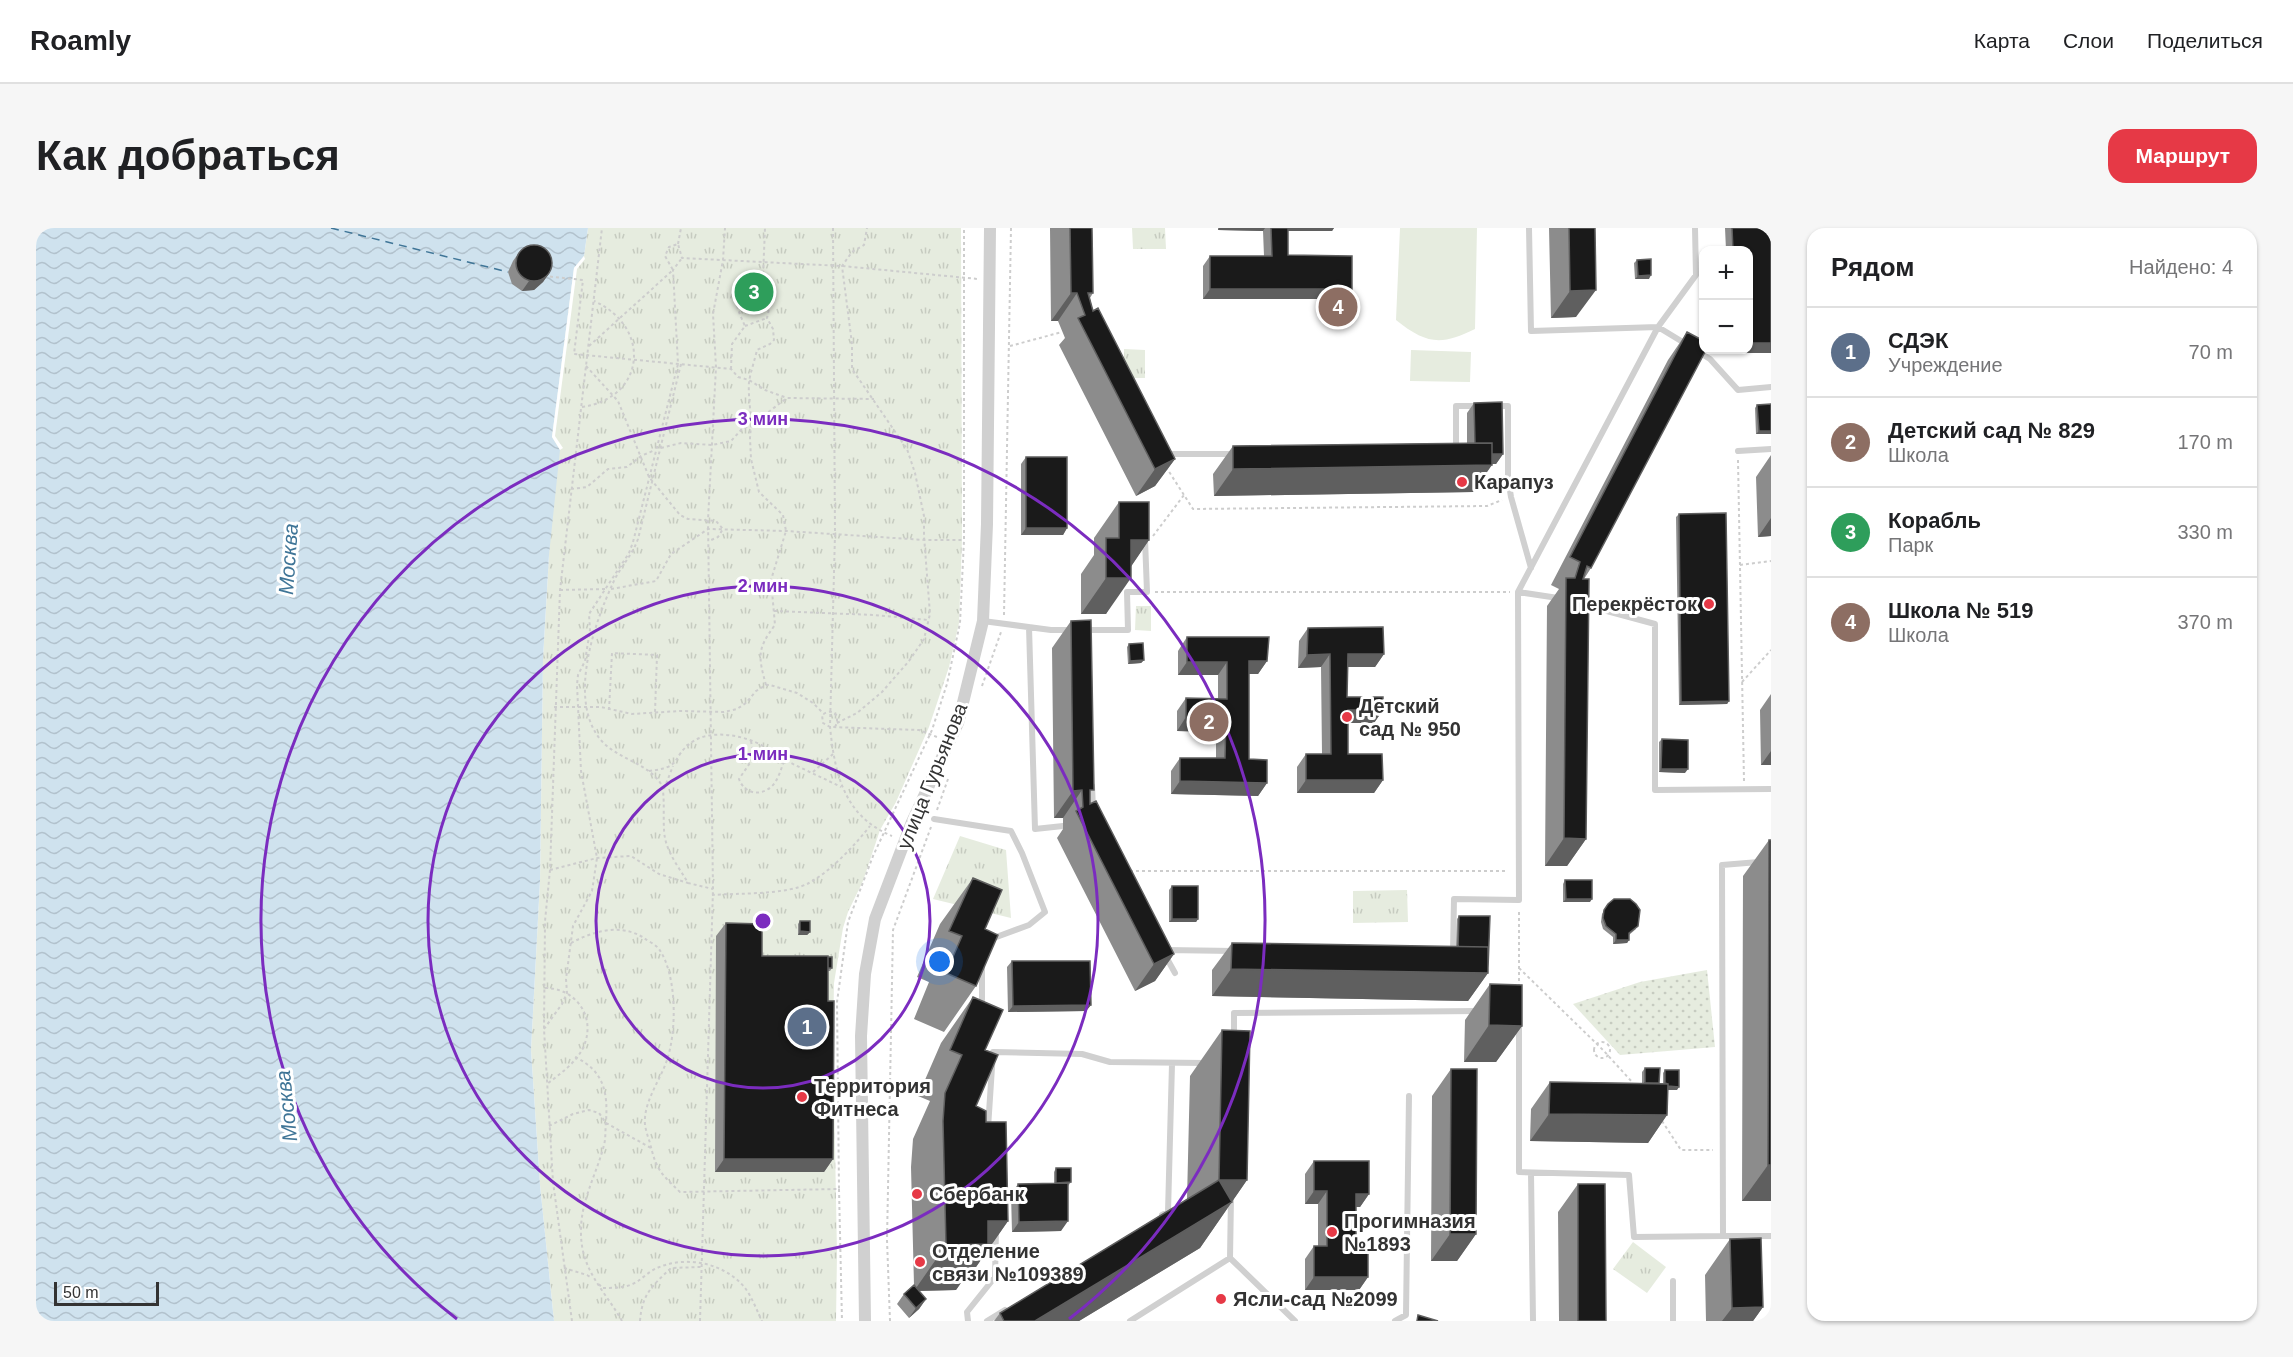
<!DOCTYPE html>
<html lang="ru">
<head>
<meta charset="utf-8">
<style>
	body { margin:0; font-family:Arial,sans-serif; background:#f6f6f6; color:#202124 }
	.controls { position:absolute; right:18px; top:18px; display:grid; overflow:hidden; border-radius:12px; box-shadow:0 2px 4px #0004 }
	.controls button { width:54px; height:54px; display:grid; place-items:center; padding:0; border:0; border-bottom:2px solid #e0e0e0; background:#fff; color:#202124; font:30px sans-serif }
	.scale { position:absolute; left:18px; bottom:15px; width:105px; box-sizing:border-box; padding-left:6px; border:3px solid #333; border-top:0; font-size:16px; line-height:21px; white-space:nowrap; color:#333; -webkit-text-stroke:4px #fff; paint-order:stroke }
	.you { position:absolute; left:904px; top:734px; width:21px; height:21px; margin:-15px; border:4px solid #fff; border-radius:50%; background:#1a73e8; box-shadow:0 0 0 9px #1a73e833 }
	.badge { display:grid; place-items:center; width:39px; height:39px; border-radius:50%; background:#e63946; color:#fff; font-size:20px; font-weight:700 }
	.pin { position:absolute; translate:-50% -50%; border:3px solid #fff; box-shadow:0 2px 6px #0006 }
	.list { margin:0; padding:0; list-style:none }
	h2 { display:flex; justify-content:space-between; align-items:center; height:78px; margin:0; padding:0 24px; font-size:26px }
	h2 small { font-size:20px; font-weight:400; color:#757577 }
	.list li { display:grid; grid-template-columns:39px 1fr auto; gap:18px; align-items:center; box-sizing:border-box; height:90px; padding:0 24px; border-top:2px solid #e0e0e0 }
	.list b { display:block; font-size:22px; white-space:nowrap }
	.list p { margin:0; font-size:20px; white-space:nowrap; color:#757577 }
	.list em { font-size:20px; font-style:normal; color:#757577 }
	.map { position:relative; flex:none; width:1735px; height:1093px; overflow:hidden; border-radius:18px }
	header { display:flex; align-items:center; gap:36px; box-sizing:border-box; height:84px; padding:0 30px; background:#fff; border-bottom:2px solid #e0e0e0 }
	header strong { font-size:28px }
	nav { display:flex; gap:33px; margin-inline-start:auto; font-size:21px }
	.intro { display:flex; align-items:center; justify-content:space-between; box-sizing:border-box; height:144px; padding:0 36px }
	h1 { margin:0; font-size:42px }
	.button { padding:15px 27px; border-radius:18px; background:#e63946; color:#fff; font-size:21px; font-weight:700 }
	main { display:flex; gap:36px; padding:0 36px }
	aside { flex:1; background:#fff; border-radius:18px; box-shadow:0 2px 4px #0004 }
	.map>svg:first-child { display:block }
	.grass { fill:url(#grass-dots) }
	.park { fill:url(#park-tufts) }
	.pitch { fill:#e6ecdf }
	.water { fill:url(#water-waves) }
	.pier { fill:#fff }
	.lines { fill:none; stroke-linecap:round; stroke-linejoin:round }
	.ferry { stroke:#3f7597; stroke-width:1.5; stroke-dasharray:8 6; stroke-linecap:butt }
	.path { stroke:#cdcdcd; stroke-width:2; stroke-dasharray:3 3; stroke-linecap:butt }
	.service { stroke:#d0d0d0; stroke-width:6 }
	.minor { stroke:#d0d0d0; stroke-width:12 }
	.wall { fill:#8c8c8c }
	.shaded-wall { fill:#5f5f5f }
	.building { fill:#1a1a1a; stroke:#5f5f5f; stroke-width:1.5 }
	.ring { fill:none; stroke:#7b2cbf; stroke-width:3 }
	.poi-dot { fill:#e63946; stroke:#fff; stroke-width:2 }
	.labels { text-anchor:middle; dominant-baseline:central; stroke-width:6; stroke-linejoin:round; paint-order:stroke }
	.poi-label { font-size:20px; font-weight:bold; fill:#333; stroke:#fff; text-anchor:start }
	.street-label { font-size:20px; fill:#333; stroke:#fff }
	.water-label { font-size:21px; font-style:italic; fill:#3f7597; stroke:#fff }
	.centre { fill:#7b2cbf; stroke:#fff; stroke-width:3 }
	.ring-label { font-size:18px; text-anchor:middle; font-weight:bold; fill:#7b2cbf; stroke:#fff; stroke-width:6; stroke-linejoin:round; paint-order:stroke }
</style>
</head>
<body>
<header>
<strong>Roamly</strong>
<nav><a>Карта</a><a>Слои</a><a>Поделиться</a></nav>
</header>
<div class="intro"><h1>Как добраться</h1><a class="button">Маршрут</a></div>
<main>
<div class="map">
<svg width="1735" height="1093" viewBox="0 0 1735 1093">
	<defs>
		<pattern id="grass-dots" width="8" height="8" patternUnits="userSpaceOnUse" patternTransform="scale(1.5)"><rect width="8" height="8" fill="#e6ecdf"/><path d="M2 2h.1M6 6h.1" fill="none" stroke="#c6cbc0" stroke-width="1.8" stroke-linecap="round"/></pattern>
		<pattern id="park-tufts" width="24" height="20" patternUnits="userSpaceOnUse" patternTransform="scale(1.5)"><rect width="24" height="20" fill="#e6ecdf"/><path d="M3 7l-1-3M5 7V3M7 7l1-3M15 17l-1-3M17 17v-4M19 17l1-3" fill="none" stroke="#c6cbc0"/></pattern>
		<pattern id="water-waves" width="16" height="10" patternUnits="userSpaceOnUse" patternTransform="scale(1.5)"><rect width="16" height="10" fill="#cfe2ee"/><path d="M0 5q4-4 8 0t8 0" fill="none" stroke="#b2c2cd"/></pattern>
	</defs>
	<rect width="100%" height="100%" fill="#fff"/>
	<path class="grass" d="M1671,742L1679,819L1584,827L1537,776L1604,754Z"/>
	<path class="park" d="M552,0H925L926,312L923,395L913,439L893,499L860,574L844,602L827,653L812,684L807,700L798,755L797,808L801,1026L800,1093H518L504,957L495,822L504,653L507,431L513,327L516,209L538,40L548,28Z
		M1096,0H1129L1130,21H1097Z
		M1088,121L1109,122V150H1088Z
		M1100,378H1115V403L1099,402Z
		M924,608L970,622L975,690L897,671Z
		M1371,662L1372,694L1317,695V663Z
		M1597,1014L1630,1039L1611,1065L1577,1041Z"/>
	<path class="pitch" d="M1364,0H1441L1439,101C1405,118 1390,116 1360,92Z
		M1375,122L1435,124L1434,154L1374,153Z"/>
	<path class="water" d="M0,0H552L548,28L538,40L516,209L524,222L513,327L507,431L504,653L495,822L504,957L518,1093H0Z"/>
	<path class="pier" d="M548,28L549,31L541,41L519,208L527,220L524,222L516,209L538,40Z"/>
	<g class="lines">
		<path class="ferry" d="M295,0L472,44"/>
		<path class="path" d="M797,0L799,306L794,499C799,547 808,588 856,608
			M642,16L645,0
			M508,48L547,52L538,126L695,141L702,149L713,152L729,162L751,170
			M709,98L731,90
			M553,118L637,42L629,28L633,19L642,16L646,30L806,38L942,51
			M974,118L1026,104
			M645,136L602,311C596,328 584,339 577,355C558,396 532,471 564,511C580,531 611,534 625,556C630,565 626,596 629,610C632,626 644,641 652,655L677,661
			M550,138L582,173L613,249L644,287L652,291L680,293L687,301L682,309L673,313
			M695,141L696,116L709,98C699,77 698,69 704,47L716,45L727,48L729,0
			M546,179C610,170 616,99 558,73
			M625,220L645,215L676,217L695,213L706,201L715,197C715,183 712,168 713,154C714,146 719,131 721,122L734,116L738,112L737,101L731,90L735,72V58L727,48
			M1702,232L1708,553
			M1130,239L1157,281L1451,278L1466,272
			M535,261L551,259L572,241L591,239L605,228L619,222
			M1117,308L1148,267
			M1704,337L1735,333
			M575,361L620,353L635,326L672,301L750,303L889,312H928
			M524,362L569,361
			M1119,364H1474
			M738,383L838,387L892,392
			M968,387L975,0
			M1706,454L1735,422
			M730,457C722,428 721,421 739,397L735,352L750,303L747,287L723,264L715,231L714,210L715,197L751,170L838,171
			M946,458L965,404
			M518,479H565L596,486L644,483L688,484L701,481L710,475L720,463L730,457H734L761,465L777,475L788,486
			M573,482L576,425L621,427L619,484
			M801,495L821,485L846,464L873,433L888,411L894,386L888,308V288L879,245L871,221L816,141V116L806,38L816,24L828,17L831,0
			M799,499L801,495V488C796,482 792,483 786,487L787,495L794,499L883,502L901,509
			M715,513L718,529L703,551C708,565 723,569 735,559C742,553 745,541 748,533
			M613,543C648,539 634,530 656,514C675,501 708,507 727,518C735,523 742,530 751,533C769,542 787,550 805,559
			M777,544L797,526
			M628,561L637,538
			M901,582L912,551
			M514,642L561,630L595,628L623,646L652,655
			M1094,643H1472
			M676,667C703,665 751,667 773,655C795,643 819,617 834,598
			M535,715C557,703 585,695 608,710C612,713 619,716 623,721C641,747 641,802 631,832C624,853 607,874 609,897C610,903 612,909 614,915C620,941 624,945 644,964L803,961L801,774L812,694L837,628L896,502L911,456L924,395L928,312V0
			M1483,740L1567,822L1597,855
			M1483,759V681
			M509,760C538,760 559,786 549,815C543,833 525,845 511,856
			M508,801L526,776L531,765L530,751L537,698L556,663L561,630L545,543L541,457L542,447L549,433L554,402L553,386L593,325L597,314L642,136L637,42L646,30
			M1558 822a8 8 0 1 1 16 0a8 8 0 1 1-16 0Z
			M539,829C568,843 572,864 570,894C569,902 570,910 568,917C561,945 545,972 545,1002C544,1042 568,1061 586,1093
			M1626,893L1645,922H1677
			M513,898L537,886L553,882L563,885L570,895L615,920
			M803,961L806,1093
			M528,1040L551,1047L556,1050
			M563,1056L566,1060C578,1060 592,1060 602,1053C608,1049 614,1043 621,1040C650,1027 689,1035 709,1060C716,1069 721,1083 726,1093
			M536,1093L517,954L508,801L509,693L514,642L524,362L566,0
			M604,1093C606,1066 616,1058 635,1040L665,1039
			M664,1093L677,661L672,292L680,139L677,86L687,32L689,0
			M854,1093L851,1012L857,702L895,599"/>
		<path class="service" d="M1493,0L1495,103L1622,99L1650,116
			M1661,123L1674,131L1702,162L1735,159
			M1459,178H1472V250L1475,269L1495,340
			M1420,223V178H1443
			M1702,223L1735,221
			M1129,226H1197
			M1482,364L1522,370
			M1545,376L1619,396V562L1735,561
			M947,393L1015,402H1036
			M993,399L999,601L1027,598
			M1049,402H1092L1091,364H1111L1109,311
			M1056,558L1057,581
			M898,591L975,603L986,625L1009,684L993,697L955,711
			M1735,633L1686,637L1687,1008H1735
			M1130,722L1198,723
			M1417,724L1418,671L1483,672L1482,364L1622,99L1660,47L1659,0
			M1129,727L1139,745
			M946,736V780
			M1483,795V944L1593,947L1598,1009L1687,1008
			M1198,808V785L1443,783
			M952,900L957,824L1046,826L1074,834L1169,835
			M1495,945L1497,1093
			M1126,987L1132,984L1136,836
			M1194,1030L1259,1093
			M1637,1053V1093
			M932,1093L931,1084L959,1049L960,1003
			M951,1093L969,1082
			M1094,1093L1194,1030L1195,969
			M1359,1093L1370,1087L1373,868"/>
		<path class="minor" d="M829,1093L825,808L829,746L839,691L876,594L922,495L947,393L951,296L954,0"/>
	</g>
	<path class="wall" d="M1014,0H1056L1057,65L1054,70L1057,83L1139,231L1119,258L1100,268L1023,117L1029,110L1022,93H1015Z
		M1182,0H1298L1296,3H1252V27L1309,71H1167V38L1174,28H1228L1227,3L1182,2Z
		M1513,0H1559L1540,89L1515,90Z
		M1689,0H1735V125H1691V122H1713V22H1690Z
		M484,23L514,44L507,54L498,62L486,63L476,56L472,44L477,33Z
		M1601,32L1613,51H1599L1598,35Z
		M1651,104L1555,340L1548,351L1550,611L1531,638H1509L1511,378L1523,361L1515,357L1632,132Z
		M1438,175L1467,226L1460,236H1456L1437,264L1178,268L1177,246L1197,218L1431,215V185Z
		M1735,176V206H1720L1719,180L1721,177Z
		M1735,227V308L1722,309L1720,249Z
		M990,229L1031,300L1027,307H985V236Z
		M1083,274L1113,312L1095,338L1070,386H1045V346L1058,327V310Z
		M1643,286L1693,473L1691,476L1643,477L1640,289Z
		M1035,393L1054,568V576L1138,726L1119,753L1099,763L1021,610L1027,601V590H1018L1016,420Z
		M1272,400L1348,426L1339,439H1311V469L1347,482L1338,495H1312V526L1347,552L1338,565H1261V539L1270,526H1286L1285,439L1262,440L1263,413Z
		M1151,409L1231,433L1222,446H1213V531L1231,555L1222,568L1135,566V543L1144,530H1180V504L1141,503V483L1150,470L1182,471V447H1142V423Z
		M1093,416L1108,432L1105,435L1092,436L1091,419Z
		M1735,466V537H1725L1724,482Z
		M1626,511L1649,545L1623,544V514Z
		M1733,612H1735V973H1706L1707,648Z
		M937,650L949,701L940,758L908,804L878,791L893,754L881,749L904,696Z
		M1529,652L1554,674H1527V656Z
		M1136,658L1162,691L1160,694H1133V662Z
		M1572,676L1600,701L1593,707V712L1591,715L1577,716V709L1567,701L1565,694L1566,686Z
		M1423,688L1452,741V745L1432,773L1176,768V742L1196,715L1420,719L1421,691Z
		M764,693L774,704L771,707H762V696Z
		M690,695L726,728L796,740L794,743H792V773L797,931L788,944H679L680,708Z
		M976,733L1055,777L1050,783L972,784L971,739Z
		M1454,756L1486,798L1460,834H1428L1429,792Z
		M937,769L949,822L940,878L950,894L972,993L940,1039H936L920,1062L883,1063L890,1071L883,1081L873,1090L861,1076L868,1066L878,1057L875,939L877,911L894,873L882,868L905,815Z
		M1186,802L1211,952L1164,1020L1043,1093H958L964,1085L1151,971L1154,848Z
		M1609,840L1623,855H1627V845L1629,842L1641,862H1632L1631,887L1612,915L1494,913L1495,881L1514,854L1606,855V844Z
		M1415,841L1440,1006L1421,1033H1395L1396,868Z
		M1278,933L1333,966L1324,979H1320V1017L1332,1049L1323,1062H1269V1031L1278,1018H1282V976H1269V946Z
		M1020,940L1035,954L1032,958L1025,1003L976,1004L975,966L982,956H1018V944Z
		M1542,956L1570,1093H1523L1522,984Z
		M1694,1011L1727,1079L1717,1093H1670L1669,1047Z"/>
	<path class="shaded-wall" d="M1183,0H1229L1227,3L1182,2Z
		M1246,0H1298L1296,3H1244Z
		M514,44L507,54L498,62L486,63L493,53Z
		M1615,47L1613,51H1599L1602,48Z
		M1174,61H1316L1309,71H1167Z
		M1560,62L1540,89L1515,90L1534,63Z
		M1035,65H1041L1022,93H1015Z
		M1713,115H1735V125H1691L1693,122H1713Z
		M1723,203H1735V206H1720Z
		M1439,226H1467L1460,236H1432Z
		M1139,231L1119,258L1100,268L1119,241Z
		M1456,237L1437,264L1178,268L1197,241Z
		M1735,290V308L1722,309Z
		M990,300H1031L1027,307H985Z
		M1095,312H1113L1088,349Z
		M1070,350H1095L1070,386H1045Z
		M1294,426L1285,439L1262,440L1271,427Z
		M1312,426H1348L1339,439H1303Z
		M1108,432L1105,435L1092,436L1094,433Z
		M1213,433H1231L1222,446H1204Z
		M1151,434H1191L1182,447H1142Z
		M1693,473L1691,476L1643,477L1645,474Z
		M1312,482H1347L1338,495H1303Z
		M1150,489L1190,491L1180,504L1141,503Z
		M1735,523V537H1725Z
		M1625,541H1652L1649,545L1623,544Z
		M1270,552H1347L1338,565H1261Z
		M1144,553L1231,555L1222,568L1135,566Z
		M1046,562L1027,590H1018L1037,563Z
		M1528,610L1550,611L1531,638H1509Z
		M1530,671H1556L1554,674H1527Z
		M1136,691H1162L1160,694H1133Z
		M764,703L774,704L771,707H762Z
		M1580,712H1593L1591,715L1577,716Z
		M1138,726L1119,753L1099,763L1118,736Z
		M1195,741L1452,745L1432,773L1176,768Z
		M1055,777L1050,783L972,784L977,778Z
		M1453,797L1486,798L1460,834H1428Z
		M1629,858L1643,859L1641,862H1626Z
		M1513,886L1631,887L1612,915L1494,913Z
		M688,931H797L788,944H679Z
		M1732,937H1735V973H1706Z
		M1183,952H1211L1164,1020L1043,1093H999Z
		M1278,963H1291L1282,976H1269Z
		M1320,966H1333L1324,979H1310Z
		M952,993H972L940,1039H936L920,1062L878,1063L910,1017Z
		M1032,993L1025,1003L976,1004L983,994Z
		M1414,1006H1440L1421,1033H1395Z
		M1278,1049H1332L1323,1062H1269Z
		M890,1071L883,1081L873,1090L880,1080Z
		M1727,1079L1717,1093H1686L1696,1080Z"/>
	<path class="building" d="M1034,0H1056L1057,65H1052L1057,83L1062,80L1139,231L1119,241L1042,90L1049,87L1041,65H1035Z
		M1235,0H1252V27L1316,28V61H1174V28H1236Z
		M1533,0H1559L1560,62L1534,63Z
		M1696,0H1735V115H1713V22H1697Z
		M480 35a18 18 0 1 1 36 0a18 18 0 1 1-36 0Z
		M1615,31V47L1602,48L1601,32Z
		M1651,104L1668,113V122H1670L1555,340L1551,338L1547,351H1553L1550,611L1528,610L1530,350H1539L1544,334L1534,329Z
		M1466,174L1467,226H1456V215H1439L1438,175Z
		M1735,176V203H1723L1721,177Z
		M1456,215V237L1197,241V218Z
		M990,229H1031V300H990Z
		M1083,274H1113V312H1095V350H1070V310H1083Z
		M1690,285L1693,473L1645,474L1643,286Z
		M1055,392L1058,562H1054V576L1060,573L1138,726L1118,736L1040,583L1047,579L1046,562L1037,563L1035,393Z
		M1347,399L1348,426H1312L1311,469H1347V482H1312V526H1346L1347,552H1270V526H1295L1294,426L1271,427L1272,400Z
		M1151,409H1233L1231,433H1213V531L1231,532V555L1144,553V530H1189L1190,491L1150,489V470L1191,471V434H1151Z
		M1107,415L1108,432L1094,433L1093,416Z
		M1626,511L1652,512V541H1625Z
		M1733,612H1735V937H1732Z
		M937,650L966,662L949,701L962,707L940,758L910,745L926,708L913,703Z
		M1529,652H1556V671H1530Z
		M1136,658H1162V691H1136Z
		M1578,671H1594L1600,676L1604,682L1602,698L1593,705V712H1580V706L1570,698L1567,690L1568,682L1572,676Z
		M1423,688H1454L1452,740V719H1422Z
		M764,693H774V704L764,703Z
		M690,695L726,696V728H792V773H798L797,931H688Z
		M1196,715L1452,719V745L1195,741Z
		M792,729H796V740H792Z
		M976,733H1054L1055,777L977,778Z
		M1454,756L1486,757V798L1453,797Z
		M937,769L967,782L949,822L962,827L940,878L950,883V894H970L972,993H952V1016L910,1017L907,893L909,865L926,827L914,822Z
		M1186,802L1214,803L1211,952H1183L1196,974L999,1093H968L964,1085L1183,952Z
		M1609,840H1624L1623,855H1609Z
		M1415,841H1441L1440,1006H1414Z
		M1629,842H1643V859L1632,858V856L1629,855Z
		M1514,854L1632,856L1631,887L1513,886Z
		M1278,933H1333V966H1320V1017H1332V1049H1278V1018H1291V963H1278Z
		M1020,940H1035V954L1020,955Z
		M1032,955V993L983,994L982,956Z
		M1542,956H1569L1570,1093H1542Z
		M1725,1010L1727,1079L1696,1080L1694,1011Z
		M878,1057L890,1071L880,1080L868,1066Z
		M1382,1087L1402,1093H1381Z"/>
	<g class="ring">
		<circle cx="727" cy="693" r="167"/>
		<circle cx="727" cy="693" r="335"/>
		<path d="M421 1091A502 502 0 1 1 1033 1091"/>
	</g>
	<g class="poi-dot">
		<circle cx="1426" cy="254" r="6"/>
		<circle cx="1673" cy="376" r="6"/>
		<circle cx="1311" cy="489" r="6"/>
		<circle cx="766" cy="869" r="6"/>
		<circle cx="881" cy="966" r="6"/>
		<circle cx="1296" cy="1004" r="6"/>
		<circle cx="884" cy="1034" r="6"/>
		<circle cx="1185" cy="1071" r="6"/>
	</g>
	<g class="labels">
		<g class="poi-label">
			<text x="1438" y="254">Карапуз</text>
			<text x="1661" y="376" text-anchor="end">Перекрёсток</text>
			<text x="1323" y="478">Детский<tspan x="1323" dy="23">сад № 950</tspan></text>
			<text x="778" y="858">Территория<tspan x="778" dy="23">Фитнеса</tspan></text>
			<text x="893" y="966">Сбербанк</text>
			<text x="1308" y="993">Прогимназия<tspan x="1308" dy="23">№1893</tspan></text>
			<text x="896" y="1023">Отделение<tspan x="896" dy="23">связи №109389</tspan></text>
			<text x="1197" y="1071">Ясли-сад №2099</text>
		</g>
		<g class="street-label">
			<text transform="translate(896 548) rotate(-68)">улица Гурьянова</text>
		</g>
		<g class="water-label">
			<text transform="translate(252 331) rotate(-86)">Москва</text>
			<text transform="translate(250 878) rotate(-96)">Москва</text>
		</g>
	</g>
	<circle cx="727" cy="693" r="9" class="centre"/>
	<g class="ring-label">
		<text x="727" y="197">3 мин</text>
		<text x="727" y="364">2 мин</text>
		<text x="727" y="532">1 мин</text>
	</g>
</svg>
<div class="controls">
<button>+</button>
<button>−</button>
</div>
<div class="scale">50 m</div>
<div class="you"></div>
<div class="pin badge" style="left:771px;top:799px;background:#5c6f8a">1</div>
<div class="pin badge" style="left:1173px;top:494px;background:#8d6e63">2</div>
<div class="pin badge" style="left:718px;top:64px;background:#2e9e5b">3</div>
<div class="pin badge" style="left:1302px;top:79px;background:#8d6e63">4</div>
</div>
<aside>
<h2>Рядом<small>Найдено: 4</small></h2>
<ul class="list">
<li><span class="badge" style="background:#5c6f8a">1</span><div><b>СДЭК</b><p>Учреждение</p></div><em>70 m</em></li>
<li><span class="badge" style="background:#8d6e63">2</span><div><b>Детский сад № 829</b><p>Школа</p></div><em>170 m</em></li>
<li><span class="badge" style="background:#2e9e5b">3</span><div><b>Корабль</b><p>Парк</p></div><em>330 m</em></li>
<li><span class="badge" style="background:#8d6e63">4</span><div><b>Школа № 519</b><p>Школа</p></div><em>370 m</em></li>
</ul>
</aside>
</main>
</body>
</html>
